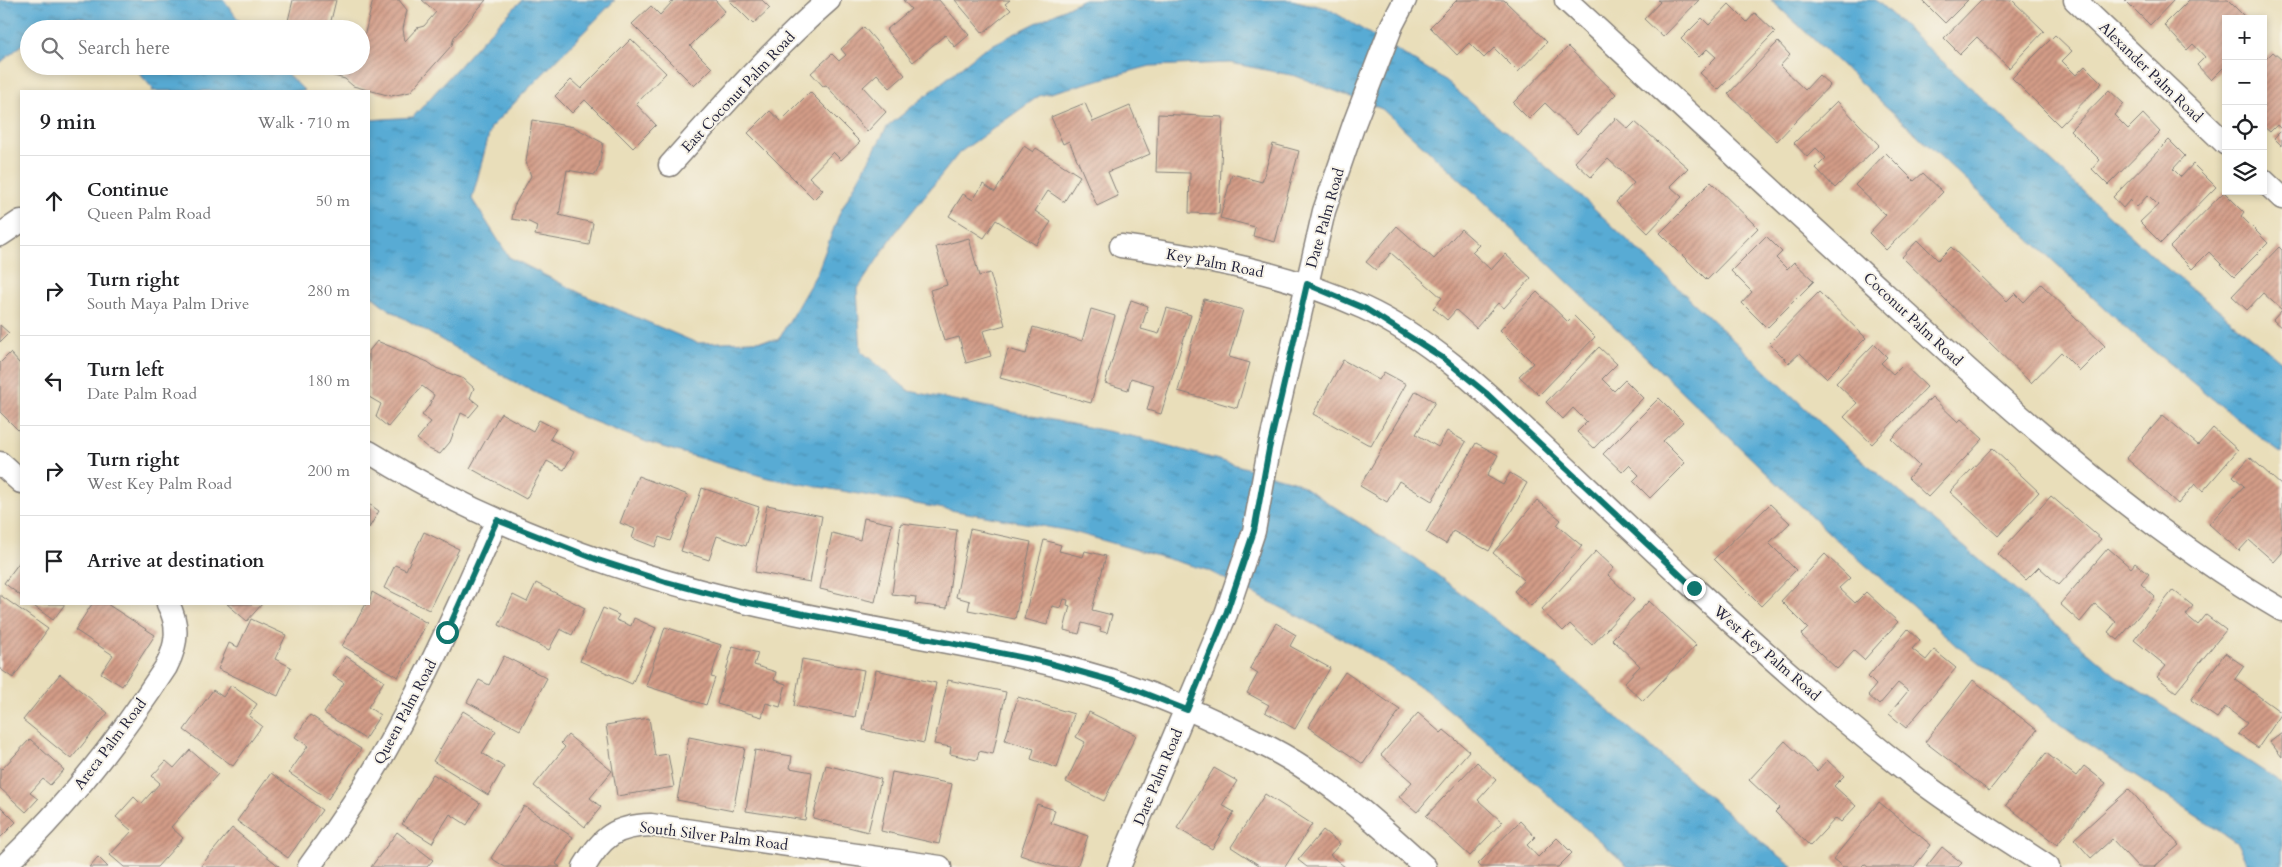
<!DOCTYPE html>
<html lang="en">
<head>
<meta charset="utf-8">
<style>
	body { margin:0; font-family:Cardo,serif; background:#f6f6f6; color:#202124 }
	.controls { position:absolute; right:15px; top:15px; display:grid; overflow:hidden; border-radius:0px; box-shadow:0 2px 8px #0003 }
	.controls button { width:45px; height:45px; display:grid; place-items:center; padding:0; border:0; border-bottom:1px solid #e0e0e0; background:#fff; color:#202124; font:25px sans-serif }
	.stop { position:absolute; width:15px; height:15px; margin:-11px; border:4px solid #0f766e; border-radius:50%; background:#fff }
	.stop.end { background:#0f766e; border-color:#fff; box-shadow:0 1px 5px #0008 }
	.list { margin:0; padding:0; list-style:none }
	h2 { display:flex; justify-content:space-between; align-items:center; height:65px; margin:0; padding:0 20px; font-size:21px }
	h2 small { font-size:16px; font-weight:400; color:#757577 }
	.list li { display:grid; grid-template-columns:32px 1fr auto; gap:15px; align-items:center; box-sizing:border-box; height:90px; padding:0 20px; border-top:1px solid #e0e0e0 }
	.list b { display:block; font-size:19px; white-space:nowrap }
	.list p { margin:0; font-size:16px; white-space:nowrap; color:#757577 }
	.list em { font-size:16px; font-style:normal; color:#757577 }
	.icon { flex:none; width:28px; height:28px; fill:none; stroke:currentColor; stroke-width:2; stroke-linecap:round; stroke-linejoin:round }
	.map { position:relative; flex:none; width:2282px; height:867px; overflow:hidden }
	.search { position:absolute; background:#fff; box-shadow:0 2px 8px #0003; left:20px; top:20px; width:350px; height:55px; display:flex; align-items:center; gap:12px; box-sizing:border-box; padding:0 18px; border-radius:28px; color:#757577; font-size:19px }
	.panel { position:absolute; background:#fff; box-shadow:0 2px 8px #0003; left:20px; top:90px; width:350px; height:515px; border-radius:0px }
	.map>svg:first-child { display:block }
	.water { fill:url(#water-ripples); stroke:#3d6688 }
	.building { fill:url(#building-hatch) }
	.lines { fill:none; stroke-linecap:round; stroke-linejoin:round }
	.minor-casing { stroke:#86807a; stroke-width:25 }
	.minor { stroke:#fff; stroke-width:22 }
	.route { stroke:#0f766e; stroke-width:6 }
	.labels { text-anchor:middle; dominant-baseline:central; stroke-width:4; stroke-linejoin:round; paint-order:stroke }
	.street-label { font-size:15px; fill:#22223b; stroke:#f7f3e8 }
</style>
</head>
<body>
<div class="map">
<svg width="2282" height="867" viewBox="0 0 2282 867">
	<defs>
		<pattern id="water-ripples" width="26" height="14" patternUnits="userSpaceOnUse" patternTransform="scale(1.25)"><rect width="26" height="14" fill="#58abd4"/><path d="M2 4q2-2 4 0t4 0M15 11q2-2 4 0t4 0" fill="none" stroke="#488bad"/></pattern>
		<pattern id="building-hatch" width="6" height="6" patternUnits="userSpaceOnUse" patternTransform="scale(1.25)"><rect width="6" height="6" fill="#d39c87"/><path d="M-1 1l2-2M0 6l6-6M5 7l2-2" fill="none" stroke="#ab7f70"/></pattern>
	</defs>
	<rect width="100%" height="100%" fill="#f7f3e8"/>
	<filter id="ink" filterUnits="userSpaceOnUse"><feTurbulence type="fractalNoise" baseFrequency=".02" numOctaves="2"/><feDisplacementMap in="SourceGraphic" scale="10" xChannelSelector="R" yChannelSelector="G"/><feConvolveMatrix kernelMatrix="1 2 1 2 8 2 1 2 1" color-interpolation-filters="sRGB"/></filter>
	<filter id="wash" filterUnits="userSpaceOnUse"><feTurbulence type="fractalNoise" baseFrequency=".0096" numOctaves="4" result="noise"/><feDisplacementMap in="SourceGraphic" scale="20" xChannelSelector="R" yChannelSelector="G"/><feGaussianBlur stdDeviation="1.12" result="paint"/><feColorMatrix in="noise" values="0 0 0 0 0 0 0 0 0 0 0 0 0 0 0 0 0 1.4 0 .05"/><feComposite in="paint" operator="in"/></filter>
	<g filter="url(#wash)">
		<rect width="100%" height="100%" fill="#e9deba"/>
		<path class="water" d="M0,0H224L245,29H102L92,21L81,17H65L41,29H29V39L0,63Z
			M522,0H615L491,127L472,199L509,257L586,296L697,343L778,340L817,273L840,212L887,127L982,50L1082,0H1291L1327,8L1441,77L1583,198L1842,443L2115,675L2282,783V867H2249L2237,843L2070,732L1961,649L1829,533L1476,194L1382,109L1296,76L1230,63L1150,66L1039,96L959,153L895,233L857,290L861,351L909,391L1141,438L1296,482L1423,564L1570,677L1765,845L1794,867H1629L1486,740L1425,690L1351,643L1207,570L1070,531L768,478L649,443L582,417L507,378L388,309L369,294V120L413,117L485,37Z
			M1771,0H1876L2164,266L2282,362V453L2252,431L2128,330Z
			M133,66H279L305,91H152L153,89Z"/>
		<g id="blocks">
			<path class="building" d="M293,0H336L329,29H286Z
				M373,0H399L407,10L403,29L405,41L417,28L424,26L436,12L422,0H486L454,37L452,45L410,92L391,96L353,86L345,79L323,73L325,66H361V40L363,41Z
				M674,0H715L725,11L690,46L712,68L694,86L632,24L651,6L660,15Z
				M729,0H762L770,8L753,24Z
				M903,0H939L969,35L955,47L945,35L913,62L886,30L911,9Z
				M955,0H1010L1005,4L1011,10L983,33Z
				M1457,0H1504L1547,42L1518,72L1494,48L1484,58L1469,43L1457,55L1430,27Z
				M1658,0H1699L1663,37L1644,19L1660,2Z
				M1922,0H1968L1945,23Z
				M1981,0H2012L2044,31L2009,68L1977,37L1960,54L1944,38Z
				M2125,0H2174L2150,25Z
				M2189,0H2228L2247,19H2226V65L2211,80L2197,65L2205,57L2193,44L2187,50L2164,25Z
				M1729,4L1747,22L1755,13L1775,32L1718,90L1700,73L1716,57L1707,49L1699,57L1681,39L1702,18L1709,25Z
				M864,27L905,75L890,88L877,74L863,87L886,112L867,132L826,85L823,86L811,73L832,54L839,61L846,55L841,49Z
				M2055,35L2072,51L2062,61L2076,75L2085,66L2102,83L2060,126L2012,78Z
				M631,39L666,73L636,104L656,125L633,148L585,100L572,113L555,96L571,80L581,89Z
				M1778,42L1790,55L1780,66L1805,90L1819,75L1830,85L1777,141L1728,94Z
				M1568,47L1616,94L1577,134L1545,103L1529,119L1513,103Z
				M2273,52L2282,60V146L2274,138L2282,130L2277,125L2270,132L2263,126V62Z
				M2109,90L2124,104L2114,115L2128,129L2143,114L2160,132L2108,185L2092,169L2100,160L2070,130Z
				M810,92L860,142L841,160L833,152L809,177L823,190L814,199L748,133L770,111L781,121Z
				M1837,101L1879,145L1835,188L1816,168L1826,158L1816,148L1807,157L1794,143Z
				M1085,103L1093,122L1130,106L1150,154L1108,172L1118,196L1097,206L1069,141L1063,144L1051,117Z
				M1158,114L1223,117L1219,214L1189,213L1190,173L1156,172Z
				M1616,118L1628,129L1635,122L1688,168L1670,186L1682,197L1648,233L1616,202L1634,183L1608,159L1591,177L1575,162Z
				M532,120L574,127L603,143L599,167L595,175L567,170L559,215L593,223L589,245L535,235L537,226L529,222L512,219L514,206L531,176L526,162Z
				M2169,140L2185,156L2173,169L2181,177L2193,164L2216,187L2161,243L2140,222L2158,205L2148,195L2137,207L2130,200L2123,208L2113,197Z
				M1273,144L1299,151L1275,242L1253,236L1255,227L1220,218L1232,174L1262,182Z
				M1024,146L1033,152L1036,148L1080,176L1064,202L1048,191L1035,211L1051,222L1036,245L996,220L984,238L949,216L963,194L973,200L983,184L995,192Z
				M1886,153L1914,181L1923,173L1943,192L1886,250L1869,233L1886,215L1855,185Z
				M1711,182L1758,228L1707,280L1660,233Z
				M2224,192L2244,212L2241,216L2268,243L2234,277L2209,252L2192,269L2170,247Z
				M1397,226L1434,259L1461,229L1479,245L1472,252L1491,270L1505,254L1531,278L1504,308L1498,303L1476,328L1456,310L1447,320L1433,308L1442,298L1391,253L1376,270L1366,262Z
				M1766,236L1782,252L1776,258L1787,269L1794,262L1814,281L1767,328L1742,303L1752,292L1731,271Z
				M969,238L979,276L990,273L1005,325L983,331L991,356L966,363L959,337L944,341L930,290L947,285L936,247Z
				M1918,240L1938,260L1951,247L2007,301L2015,293L2024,302L2041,284L2105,346L2080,371L2061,352L2031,383L1902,257Z
				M2279,247L2282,250V328L2273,320L2282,310L2263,293L2247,310L2232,296Z
				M1537,292L1568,322L1574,316L1595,337L1539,395L1519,376L1533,363L1500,330Z
				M1819,292L1866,338L1826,378L1800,353L1789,363L1769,343Z
				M1204,299L1243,310L1229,357L1250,363L1237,408L1178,391Z
				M1131,300L1148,306L1141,329L1159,334L1167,308L1191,315L1161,414L1147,410L1154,385L1131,378L1128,390L1105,383Z
				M1091,309L1115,316L1091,403L1000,378L1008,349L1026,354L1033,327L1082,341Z
				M0,325L9,333L0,342Z
				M377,341L428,362L436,368L464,379L474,388L470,398L479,405L469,417L461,413L450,442L440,454L429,449L417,439L431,422L422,415L429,406L434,395L422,386L388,427L376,417L381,404L369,397V351Z
				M1874,344L1887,357L1881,363L1893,374L1903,364L1927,387L1872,444L1844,417L1857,403L1836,383Z
				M1599,347L1617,364L1602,379L1614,391L1625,380L1643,398L1594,448L1577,432L1587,422L1573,408L1563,419L1546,402Z
				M10,353L21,365V433L0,412V363Z
				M1343,360L1379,380L1384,372L1406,384L1371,446L1313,414Z
				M1416,391L1435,402L1416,434L1438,447L1447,431L1466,442L1432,501L1399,481L1387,502L1360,486Z
				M1932,397L1958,422L1961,419L1983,439L1928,497L1908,478L1919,466L1891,439Z
				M1659,398L1683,422L1663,441L1685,463L1650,498L1633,481L1639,475L1629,465L1622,472L1603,454Z
				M501,413L533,431L539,420L556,429L550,439L574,452L564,470L547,461L526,499L470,468Z
				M2163,415L2198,445L2213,428L2238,450L2203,491L2195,484L2178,504L2126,458Z
				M1476,443L1498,455L1487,476L1503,485L1510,473L1527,483L1489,551L1453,531L1446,544L1426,532Z
				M1992,448L2039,492L1998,536L1950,492Z
				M2250,457L2282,486V553L2274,562L2249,540L2239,551L2209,524L2244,486L2233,476Z
				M638,476L688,495L670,541L659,537L655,547L632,538L635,529L620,523Z
				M702,488L759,507L746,546L717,536L709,560L681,551Z
				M2051,496L2101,539L2059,585L2039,567L2026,580L1998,554Z
				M1537,500L1561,520L1557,525L1582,546L1531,606L1514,591L1524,580L1493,553Z
				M369,504L379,511L369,528Z
				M1770,504L1790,523L1769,543L1796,570L1761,606L1714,559Z
				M767,505L822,516L810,582L755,572Z
				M864,518L892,524L875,602L820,589L832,533L860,540Z
				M901,523L957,530L947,608L915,604L916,597L892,594Z
				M970,529L1031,542L1015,619L968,610L970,601L956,597Z
				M424,532L459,549L429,610L384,588L395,565L406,570Z
				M1044,540L1061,545L1059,551L1083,557L1085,551L1106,556L1092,610L1112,615L1107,633L1100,631L1101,628L1082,623L1079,634L1064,630L1070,606L1067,605L1068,600L1064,599L1061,608L1052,606L1047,625L1024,619Z
				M2108,548L2131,568L2135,563L2149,574L2141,584L2155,597L2118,640L2108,632L2116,622L2095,604L2080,622L2060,604Z
				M1596,551L1614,568L1608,575L1634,600L1592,645L1570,624L1563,631L1541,610Z
				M1825,554L1850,578L1839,588L1855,603L1866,592L1898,622L1864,660L1854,651L1837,669L1801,635L1808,628L1781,601Z
				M21,560V596L4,583Z
				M536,583L585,608L572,635L560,629L549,650L499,625L513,595L527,602Z
				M2173,590L2193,606L2186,615L2198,625L2206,615L2226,630L2176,692L2157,677L2166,666L2134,640Z
				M372,592L427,623L398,677L342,646L366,604H369Z
				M0,595L48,629L13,678L0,669Z
				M1649,601L1696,645L1643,701L1624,683L1640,666L1612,639Z
				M31,604H65L53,620Z
				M92,604H107L155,635L122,686L101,673L113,655L75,630Z
				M227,604H262L247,621Z
				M603,608L619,615L616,620L631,626L634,618L656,628L632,684L580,661Z
				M251,619L286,635L275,659L291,667L278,696L218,669L229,643L238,647Z
				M1276,623L1296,635L1290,646L1330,668L1295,729L1265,712L1269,705L1247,693L1258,673L1250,668Z
				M665,627L721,645L711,677L715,678L706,705L646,686Z
				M1908,629L1920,640L1912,649L1926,660L1934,650L1956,668L1906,728L1889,714L1908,691L1898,683L1879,705L1868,695L1876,685L1868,677Z
				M733,646L758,653L754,665L776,672L774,680L786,684L780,707L766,703L762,717L717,704Z
				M2225,653L2244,666L2235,679L2282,713L2258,748L2238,734L2247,723L2225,707L2217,718L2191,700Z
				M346,656L384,681L368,707L380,715L365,739L324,713L344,683L333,676Z
				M504,656L547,678L520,730L467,702L479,680L489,685Z
				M802,659L864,670L855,717L794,706Z
				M876,670L936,683L924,743L863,730Z
				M1345,672L1400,710L1363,764L1308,727Z
				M60,674L108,713L71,759L23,720Z
				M948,680L1006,692L993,754L979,751L977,760L950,754L951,747L934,744Z
				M1973,680L2037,730L1989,791L1925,742Z
				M231,685L257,704L249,716L262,726L233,766L184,730L213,690L223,697Z
				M1018,697L1074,714L1057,768L1031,759L1034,749L1005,740Z
				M463,711L496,731L482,753L504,767L488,795L433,761Z
				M1089,712L1136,735L1104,801L1066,782L1085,742L1076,737Z
				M1418,713L1441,733L1444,730L1469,751L1417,812L1399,797L1412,782L1381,755Z
				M310,715L361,749L328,799L289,773L308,746L295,737Z
				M649,718L655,756L668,754L674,787L617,796L606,725Z
				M2282,733V757L2270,742Z
				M568,735L612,771L590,798L601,807L585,827L534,786L565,747L561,743Z
				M689,737L745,748L733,811L677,800Z
				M30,739L64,770L50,785L43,779L30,793L38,799L26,812L0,788V767L2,769Z
				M1785,741L1817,771L1827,760L1844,776L1834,786L1856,806L1841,822L1836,818L1810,846L1775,812L1779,808L1749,780Z
				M190,750L218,774L171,827L183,838L157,867H124L110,855L132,831L116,817L134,797L141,804L160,783L152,776L166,761L174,768Z
				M755,750L792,756L790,768L812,772L805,820L746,811Z
				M2046,753L2076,776L2084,766L2106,783L2057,845L2006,805Z
				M1477,762L1496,780L1478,800L1502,822L1470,856L1426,816Z
				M826,765L881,779L868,832L813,818Z
				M1214,768L1237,781L1222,805L1234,812L1212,849L1177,828Z
				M892,772L952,784L939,844L881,831Z
				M271,773L322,810L288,858L237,821Z
				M433,774L480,803L467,825L450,814L432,843L402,824Z
				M2129,789L2179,845L2154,867H2138L2112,839L2091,858L2074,839Z
				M1265,794L1312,824L1285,867H1262L1231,847Z
				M1879,802L1931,845L1914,867H1868L1864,864L1861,867H1843L1833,859Z
				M1037,804L1055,810L1051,823L1088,836L1077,867H1055L1020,855Z
				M0,806L16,822L0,838Z
				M524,806L573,837L556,864L560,867H505L491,858Z
				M1520,821L1535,837L1527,845L1538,857L1557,838L1572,853L1558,867H1481L1478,864Z
				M232,828L280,867H200Z
				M1323,830L1340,844L1330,855L1345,867H1307L1298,860Z
				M397,832L433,860L427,867H371Z
				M1942,847L1962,863L1958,867H1926Z
				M98,857L108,867H89Z"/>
		</g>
	</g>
	<g filter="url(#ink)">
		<use href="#blocks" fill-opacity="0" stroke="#86807a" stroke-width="1"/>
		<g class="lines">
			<g class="minor-casing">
				<path id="minor" d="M1566,0C1671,97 1777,195 1883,292C2008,407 2135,524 2282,610
					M2075,0L2226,144
					M670,165C721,108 771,50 829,0
					M2263,180L2282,198
					M0,235L21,221
					M1121,246C1207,258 1285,272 1364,308C1431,339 1487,393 1540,443C1591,491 1642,540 1694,588C1767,655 1841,721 1920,781C1961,812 2005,838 2048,867
					M369,452C480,521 605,568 732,599C857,630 987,643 1110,680C1160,695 1223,724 1270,748C1328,778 1377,823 1425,867
					M0,463L21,482
					M3,867C66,808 119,739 166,667C177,646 180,626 168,604
					M309,867C337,828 365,788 388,746C429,673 463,596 497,520
					M584,867C602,837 615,826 651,825L940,867
					M1119,867L1226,614L1254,531L1269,449L1324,211L1354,124L1392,25L1405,0"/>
			</g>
			<use href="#minor" class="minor"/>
		</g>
	</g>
	<g class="lines" filter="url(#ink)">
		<path class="route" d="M447,632L497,520L598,560L666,582L734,600L1045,662L1113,681L1187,710L1226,614L1254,531L1269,449L1307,284L1366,309L1443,358L1486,393L1694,588"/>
	</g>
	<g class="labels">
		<g class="street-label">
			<text transform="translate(2151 72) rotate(44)">Alexander Palm Road</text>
			<text transform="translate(738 92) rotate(-47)">East Coconut Palm Road</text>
			<text transform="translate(1325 218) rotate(-74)">Date Palm Road</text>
			<text transform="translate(1215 263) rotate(11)">Key Palm Road</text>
			<text transform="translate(1913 319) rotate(43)">Coconut Palm Road</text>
			<text transform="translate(1767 653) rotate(41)">West Key Palm Road</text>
			<text transform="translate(405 712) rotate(-62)">Queen Palm Road</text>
			<text transform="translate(110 744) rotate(-53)">Areca Palm Road</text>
			<text transform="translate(1158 777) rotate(-67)">Date Palm Road</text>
			<text transform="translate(714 836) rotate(7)">South Silver Palm Road</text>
		</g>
	</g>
</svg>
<div class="controls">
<button>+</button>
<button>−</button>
<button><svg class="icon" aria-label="locate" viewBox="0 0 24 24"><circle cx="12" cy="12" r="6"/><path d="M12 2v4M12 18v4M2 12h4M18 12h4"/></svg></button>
<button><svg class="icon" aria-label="layers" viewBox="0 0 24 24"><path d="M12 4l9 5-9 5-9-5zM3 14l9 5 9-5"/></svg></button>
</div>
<div class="stop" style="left:447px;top:632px"></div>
<div class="stop end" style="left:1694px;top:588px"></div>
<div class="search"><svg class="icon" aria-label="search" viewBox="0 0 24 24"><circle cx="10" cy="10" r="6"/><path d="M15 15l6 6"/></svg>Search here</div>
<section class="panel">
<h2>9 min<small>Walk · 710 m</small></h2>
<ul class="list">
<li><svg class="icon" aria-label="ahead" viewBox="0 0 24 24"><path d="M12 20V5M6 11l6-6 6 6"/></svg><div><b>Continue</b><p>Queen Palm Road</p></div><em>50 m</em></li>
<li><svg class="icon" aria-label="right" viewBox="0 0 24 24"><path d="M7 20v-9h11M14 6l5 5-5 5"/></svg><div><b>Turn right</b><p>South Maya Palm Drive</p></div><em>280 m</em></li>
<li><svg class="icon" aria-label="left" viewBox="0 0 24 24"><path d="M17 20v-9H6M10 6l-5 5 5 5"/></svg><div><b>Turn left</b><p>Date Palm Road</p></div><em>180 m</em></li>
<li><svg class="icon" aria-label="right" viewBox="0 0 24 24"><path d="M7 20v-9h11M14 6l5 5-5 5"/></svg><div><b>Turn right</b><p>West Key Palm Road</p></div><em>200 m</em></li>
<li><svg class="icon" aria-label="arrive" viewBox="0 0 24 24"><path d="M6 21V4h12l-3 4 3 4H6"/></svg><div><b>Arrive at destination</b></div></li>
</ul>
</section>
</div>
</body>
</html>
